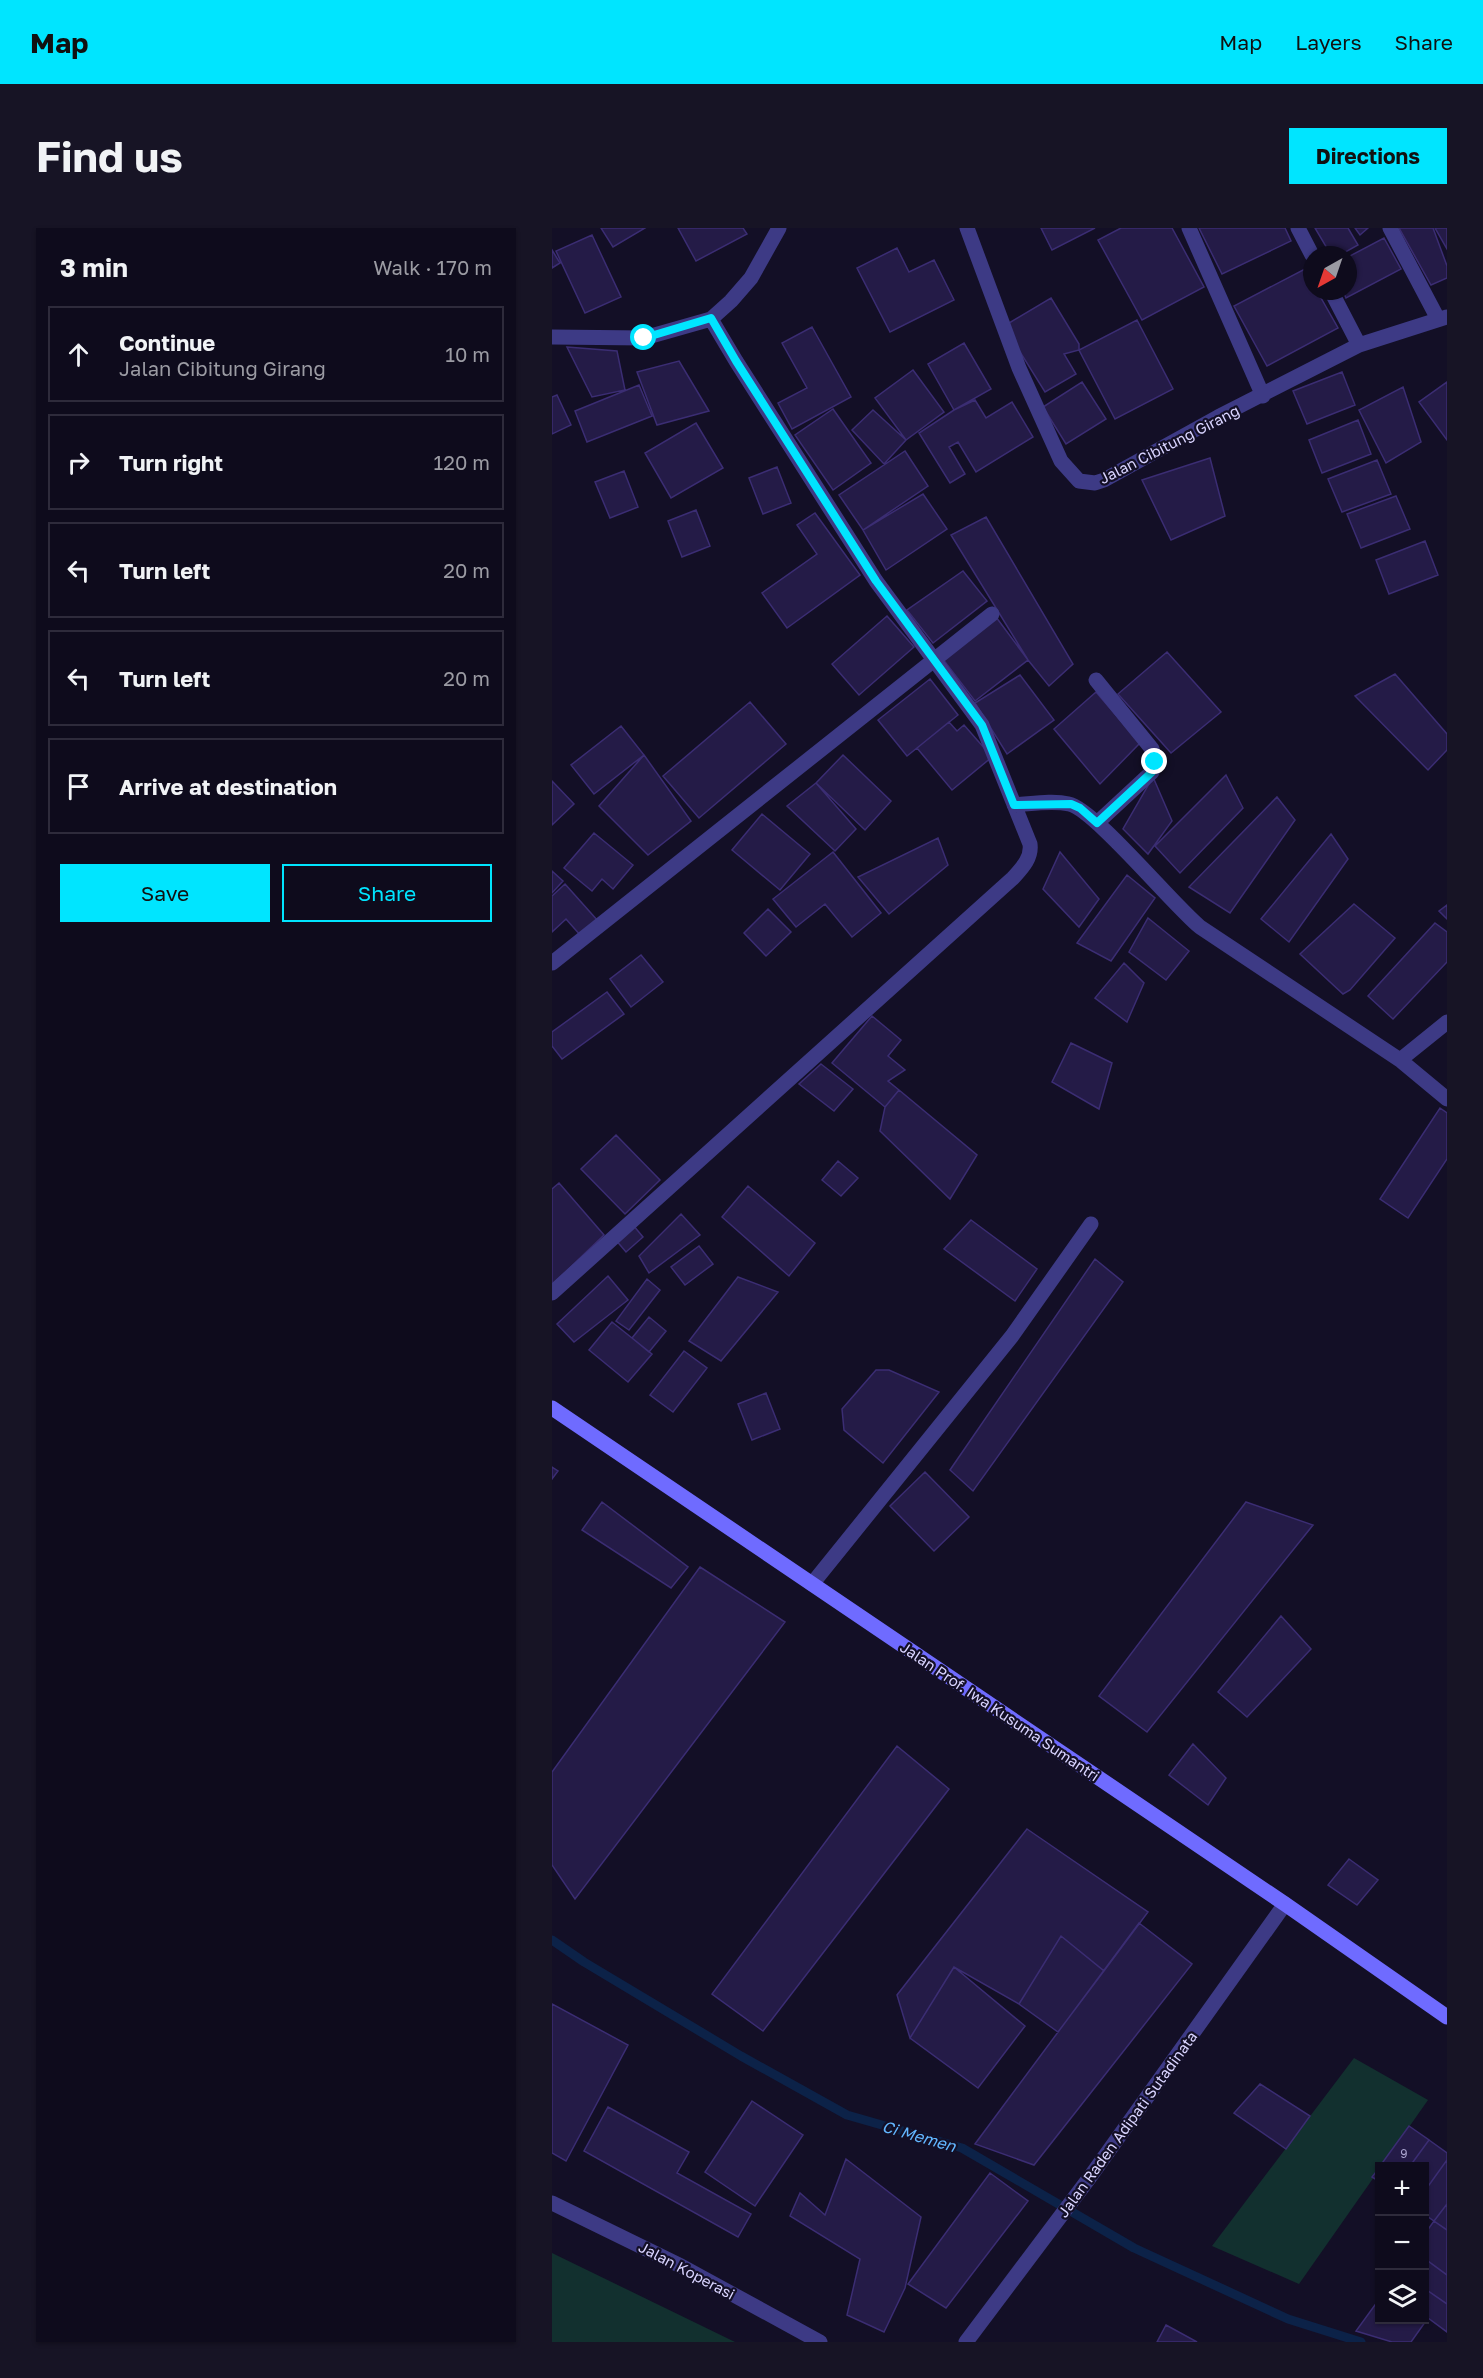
<!DOCTYPE html>
<html lang="en">
<head>
<meta charset="utf-8">
<style>
	body { margin:0; font-family:"Golos Text",sans-serif; background:#171425; color:#f1f3f6 }
	.controls { position:absolute; right:18px; bottom:18px; display:grid; overflow:hidden; border-radius:0px; box-shadow:0 2px 4px #0004 }
	.controls button { width:54px; height:54px; display:grid; place-items:center; padding:0; border:0; border-bottom:2px solid #2e2b3b; background:#0e0b1c; color:#f1f3f6; font:30px sans-serif }
	.compass { position:absolute; left:751px; top:18px; width:54px; height:54px; border-radius:50%; background:#0e0b1c; box-shadow:0 2px 4px #0004; rotate:220deg }
	.stop { position:absolute; width:18px; height:18px; margin:-14px; border:4px solid #00e5ff; border-radius:50%; background:#fff }
	.stop.end { background:#00e5ff; border-color:#fff; box-shadow:0 2px 6px #0008 }
	.list { margin:0; padding:0; list-style:none }
	h2 { display:flex; justify-content:space-between; align-items:center; height:78px; margin:0; padding:0 24px; font-size:26px }
	h2 small { font-size:20px; font-weight:400; color:#9b9ba3 }
	.list li { display:grid; grid-template-columns:39px 1fr auto; gap:18px; align-items:center; box-sizing:border-box; height:96px; margin:0 12px 12px; padding:0 12px; border:2px solid #2e2b3b; border-radius:0px }
	.list b { display:block; font-size:22px; white-space:nowrap }
	.list p { margin:0; font-size:20px; white-space:nowrap; color:#9b9ba3 }
	.list em { font-size:20px; font-style:normal; color:#9b9ba3 }
	.actions { display:flex; gap:12px; padding:18px 24px }
	.actions a { flex:1; padding:14px 0; border:2px solid #00e5ff; border-radius:0px; text-align:center; font-size:21px; color:#00e5ff }
	.actions .main { background:#00e5ff; color:#111 }
	.icon { flex:none; width:33px; height:33px; fill:none; stroke:currentColor; stroke-width:2; stroke-linecap:round; stroke-linejoin:round }
	.map { position:relative; flex:none; width:895px; height:2114px; overflow:hidden; border-radius:0px }
	header { display:flex; align-items:center; gap:36px; box-sizing:border-box; height:84px; padding:0 30px; background:#00e5ff; color:#111 }
	header strong { font-size:28px }
	nav { display:flex; gap:33px; margin-inline-start:auto; font-size:21px }
	.intro { display:flex; align-items:center; justify-content:space-between; box-sizing:border-box; height:144px; padding:0 36px }
	h1 { margin:0; font-size:42px }
	.button { padding:15px 27px; border-radius:0px; background:#00e5ff; color:#111; font-size:21px; font-weight:700 }
	main { display:flex; gap:36px; padding:0 36px }
	aside { flex:1; background:#0e0b1c; border-radius:0px; box-shadow:0 2px 4px #0004 }
	.map>svg:first-child { display:block }
	.green { fill:#12302f }
	.lines { fill:none; stroke-linecap:round; stroke-linejoin:round }
	.stream { stroke:#0c2248; stroke-width:9 }
	.building { fill:#241b47; stroke:#3b2d73; stroke-width:1.5 }
	.street { stroke:#3d3a85; stroke-width:15 }
	.secondary { stroke:#6f6bff; stroke-width:15 }
	.route { stroke:#00e5ff; stroke-width:8 }
	.labels { text-anchor:middle; dominant-baseline:central; stroke-width:4.5; stroke-linejoin:round; paint-order:stroke }
	.number-label { font-size:12px; fill:#aca6d1 }
	.street-label { font-size:15px; fill:#d9d4ff; stroke:#130f26 }
	.water-label { font-size:16px; font-style:italic; fill:#62b6ff; stroke:#130f26 }
</style>
</head>
<body>
<header>
<strong>Map</strong>
<nav><a>Map</a><a>Layers</a><a>Share</a></nav>
</header>
<div class="intro"><h1>Find us</h1><a class="button">Directions</a></div>
<main>
<aside>
<h2>3 min<small>Walk · 170 m</small></h2>
<ul class="list">
<li><svg class="icon" aria-label="ahead" viewBox="0 0 24 24"><path d="M12 20V5M6 11l6-6 6 6"/></svg><div><b>Continue</b><p>Jalan Cibitung Girang</p></div><em>10 m</em></li>
<li><svg class="icon" aria-label="right" viewBox="0 0 24 24"><path d="M7 20v-9h11M14 6l5 5-5 5"/></svg><div><b>Turn right</b></div><em>120 m</em></li>
<li><svg class="icon" aria-label="left" viewBox="0 0 24 24"><path d="M17 20v-9H6M10 6l-5 5 5 5"/></svg><div><b>Turn left</b></div><em>20 m</em></li>
<li><svg class="icon" aria-label="left" viewBox="0 0 24 24"><path d="M17 20v-9H6M10 6l-5 5 5 5"/></svg><div><b>Turn left</b></div><em>20 m</em></li>
<li><svg class="icon" aria-label="arrive" viewBox="0 0 24 24"><path d="M6 21V4h12l-3 4 3 4H6"/></svg><div><b>Arrive at destination</b></div></li>
</ul>
<div class="actions"><a class="main">Save</a><a>Share</a></div>
</aside>
<div class="map">
<svg width="895" height="2114" viewBox="0 0 895 2114">
	<rect width="100%" height="100%" fill="#130f26"/>
	<path class="green" d="M802,1830L876,1872L747,2056L660,2018Z
		M0,2025L183,2114H0Z"/>
	<g class="lines">
		<path class="stream" d="M0,1712L32,1734L189,1828L295,1887L410,1920L582,2020L736,2091L809,2114"/>
	</g>
	<path class="building" d="M49,0H93L61,19Z
		M126,0H191L195,6L144,33Z
		M489,0H543L500,22Z
		M569,0H620L652,59L590,92L546,12Z
		M647,0H733L739,13L670,46Z
		M763,0H796L806,17L788,27H779Z
		M803,0H816L808,7Z
		M847,0H881L895,38V50L879,57Z
		M883,0H895V21Z
		M40,7L69,69L33,85L4,23Z
		M832,10L849,41L794,70L791,63H796V29Z
		M345,20L357,44L382,32L402,72L338,104L305,40Z
		M0,22L8,35L0,40Z
		M753,41L760,53V63H765L786,100L715,138L682,78Z
		M499,70L527,116V122L512,126L524,146L493,164L452,98Z
		M585,92L621,161L563,191L527,122Z
		M260,99L299,169L240,201L226,175L255,160L230,115Z
		M412,115L439,161L402,182L376,136Z
		M15,119L65,123L73,162L40,169Z
		M127,133L157,183L105,197L85,144Z
		M361,142L392,184L354,212L323,170Z
		M790,144L803,177L755,196L741,163Z
		M530,154L554,191L514,216L491,179Z
		M895,154V212L867,174Z
		M87,157L100,188L35,214L23,183Z
		M851,159L869,214L834,235L807,182Z
		M5,167L19,197L0,206V169Z
		M423,172L434,190L460,174L481,209L424,244L406,214L397,219L413,246L398,255L367,205L402,182Z
		M281,181L319,235L281,262L243,207Z
		M321,182L354,212L332,236L300,202Z
		M806,192L819,226L770,245L757,212Z
		M144,195L171,240L119,270L93,225Z
		M353,223L376,258L311,302L287,267Z
		M658,230L673,288L619,312L590,252Z
		M825,232L839,266L790,284L776,251Z
		M225,239L239,275L211,286L197,250Z
		M72,243L86,279L58,290L43,254Z
		M371,266L395,301L334,342L311,302Z
		M844,268L858,301L809,320L795,286Z
		M144,282L158,318L130,329L116,293Z
		M263,285L308,347L235,400L210,365L265,326L245,297Z
		M434,289L521,436L497,458L476,432L399,307Z
		M873,313L886,347L837,366L824,332Z
		M411,343L435,373L381,415L355,382Z
		M335,388L362,419L307,467L280,436Z
		M444,389L476,432L423,473L390,430Z
		M615,424L669,484L619,525L566,466Z
		M843,446L895,506V522L876,542L803,468Z
		M468,447L502,492L455,526L423,475Z
		M378,451L406,487L355,528L326,492Z
		M544,464L588,515L548,556L502,501Z
		M198,474L234,516L147,590L111,548Z
		M397,494L405,503L412,497L440,529L400,562L365,520Z
		M69,498L92,527L42,566L19,537Z
		M92,527L139,593L96,627L47,578Z
		M291,527L339,573L313,602L264,555Z
		M674,547L691,580L628,645L603,618Z
		M601,549L620,593L596,626L571,601Z
		M0,553L22,576L0,597Z
		M264,555L304,601L283,623L235,578Z
		M725,569L743,592L678,685L637,659Z
		M210,586L258,626L228,662L180,622Z
		M42,605L81,637L61,661L50,651L40,663L12,640Z
		M779,606L796,631L737,714L709,691Z
		M386,610L396,637L337,686L306,649Z
		M281,624L329,685L300,709L273,676L244,699L221,671Z
		M508,624L547,671L527,699L491,661Z
		M0,643L11,653L0,665Z
		M575,647L603,670L559,733L525,715Z
		M13,656L46,693L29,708L14,691L0,704V668Z
		M802,676L843,710L798,762L791,766L748,726Z
		M895,677V691L887,683Z
		M216,681L239,704L214,728L192,705Z
		M596,690L637,723L614,752L577,724Z
		M883,695L895,704V734L841,791L816,768Z
		M89,727L111,754L79,779L58,751Z
		M572,735L592,755L575,794L543,770Z
		M55,764L72,786L10,831L0,818V804Z
		M320,788L349,812L336,828L353,842L336,853L347,862L333,879L280,835Z
		M519,815L560,835L547,881L500,854Z
		M269,836L301,861L282,883L247,856Z
		M347,862L425,927L398,971L328,903L333,879Z
		M888,880L895,885V931L856,990L828,971Z
		M64,907L108,952L73,986L29,941Z
		M286,933L306,950L289,968L270,952Z
		M7,955L52,1007L0,1057V961Z
		M196,958L263,1015L237,1048L170,989Z
		M129,986L148,1007L97,1045L87,1028Z
		M419,992L485,1041L463,1073L392,1021Z
		M81,997L91,1009L74,1024L63,1011Z
		M147,1018L161,1036L133,1057L119,1039Z
		M543,1031L571,1054L421,1263L398,1242Z
		M56,1048L76,1072L22,1114L5,1096Z
		M186,1049L226,1064L169,1133L137,1113Z
		M95,1051L108,1062L77,1102L64,1093Z
		M97,1089L114,1103L97,1124L80,1110Z
		M60,1094L100,1126L76,1154L37,1122Z
		M132,1123L155,1140L121,1184L98,1167Z
		M324,1142H337L387,1164L331,1235L292,1202L290,1181Z
		M214,1165L228,1201L200,1212L186,1176Z
		M0,1239L6,1243L0,1251Z
		M373,1244L417,1289L382,1323L338,1278Z
		M50,1274L136,1339L119,1360L30,1302Z
		M694,1274L761,1297L595,1504L547,1468Z
		M148,1339L233,1394L23,1671L0,1637V1544Z
		M729,1388L759,1421L695,1489L666,1464Z
		M641,1516L674,1550L656,1577L617,1547Z
		M345,1518L397,1561L211,1803L160,1766Z
		M475,1601L596,1684L552,1743L509,1708L467,1776L402,1739L358,1810L345,1767Z
		M797,1631L826,1652L805,1677L776,1657Z
		M587,1695L640,1736L482,1937L423,1916Z
		M509,1708L552,1743L506,1804L467,1776Z
		M402,1739L473,1798L426,1860L358,1810Z
		M0,1776L76,1817L14,1933L0,1925Z
		M708,1856L758,1888L734,1921L682,1885Z
		M200,1873L251,1907L203,1978L153,1944Z
		M56,1879L137,1924L125,1945L199,1986L186,2009L32,1923Z
		M857,1898L877,1912L858,1938H828Z
		M877,1912L895,1925V1932L872,1964V1938H858Z
		M294,1931L369,1989L353,2060L332,2104L295,2087L308,2031L238,1988L248,1965L273,1987Z
		M895,1932V1976L882,1993L872,1986V1964Z
		M828,1939V1954L820,1949Z
		M438,1945L476,1973L394,2080L356,2056Z
		M895,1976V2002L882,1993Z
		M882,1993L895,2002V2047L872,2030V2007Z
		M872,2030L895,2047V2076L872,2060Z
		M872,2060L895,2076V2104L876,2090L859,2114H840L804,2103L828,2070V2092H872Z
		M614,2097L645,2114H605Z"/>
	<g class="lines">
		<path class="street" d="M415,0L467,140L509,233L527,253L543,255L552,252L666,189L807,117L895,89
			M637,0L711,168
			M746,0L760,27
			M838,0L886,91
			M779,63L807,117
			M0,109L92,110L159,91L179,73L199,50L227,0
			M544,452L600,521L604,535L600,544L545,595
			M462,577C479,576 500,572 517,576C542,581 621,677 648,699L848,832L895,871
			M0,735L440,386
			M848,832L895,794
			M0,1065L461,650C470,640 480,630 478,616L430,497L324,353L184,133L159,91
			M260,1356L460,1108L539,996
			M0,1975L129,2038L268,2114
			M414,2114L538,1949L733,1676"/>
		<path class="secondary" d="M0,1180L733,1676L895,1789"/>
	</g>
	<g class="lines">
		<path class="route" d="M92,110L159,90L184,133L324,353L430,497L462,577L519,576L528,580L545,595L600,544L603,534"/>
	</g>
	<g class="labels">
		<g class="number-label">
			<text x="852" y="1925">9</text>
		</g>
		<g class="street-label">
			<text transform="translate(617 216) rotate(-27)">Jalan Cibitung Girang</text>
			<text transform="translate(448 1483) rotate(34)">Jalan Prof. Iwa Kusuma Sumantri</text>
			<text transform="translate(575 1896) rotate(-54)">Jalan Raden Adipati Sutadinata</text>
			<text transform="translate(135 2042) rotate(28)">Jalan Koperasi</text>
		</g>
		<g class="water-label">
			<text transform="translate(367 1908) rotate(16)">Ci Memen</text>
		</g>
	</g>
</svg>
<div class="controls">
<button>+</button>
<button>−</button>
<button><svg class="icon" aria-label="layers" viewBox="0 0 24 24"><path d="M12 4l9 5-9 5-9-5zM3 14l9 5 9-5"/></svg></button>
</div>
<svg class="compass" viewBox="-18 -18 36 36"><path d="M0-13l5 13h-10z" fill="#e53935"/><path d="M0 13l5-13h-10z" fill="#9b9ba3"/></svg>
<div class="stop" style="left:92px;top:110px"></div>
<div class="stop end" style="left:603px;top:534px"></div>
</div>
</main>
</body>
</html>
